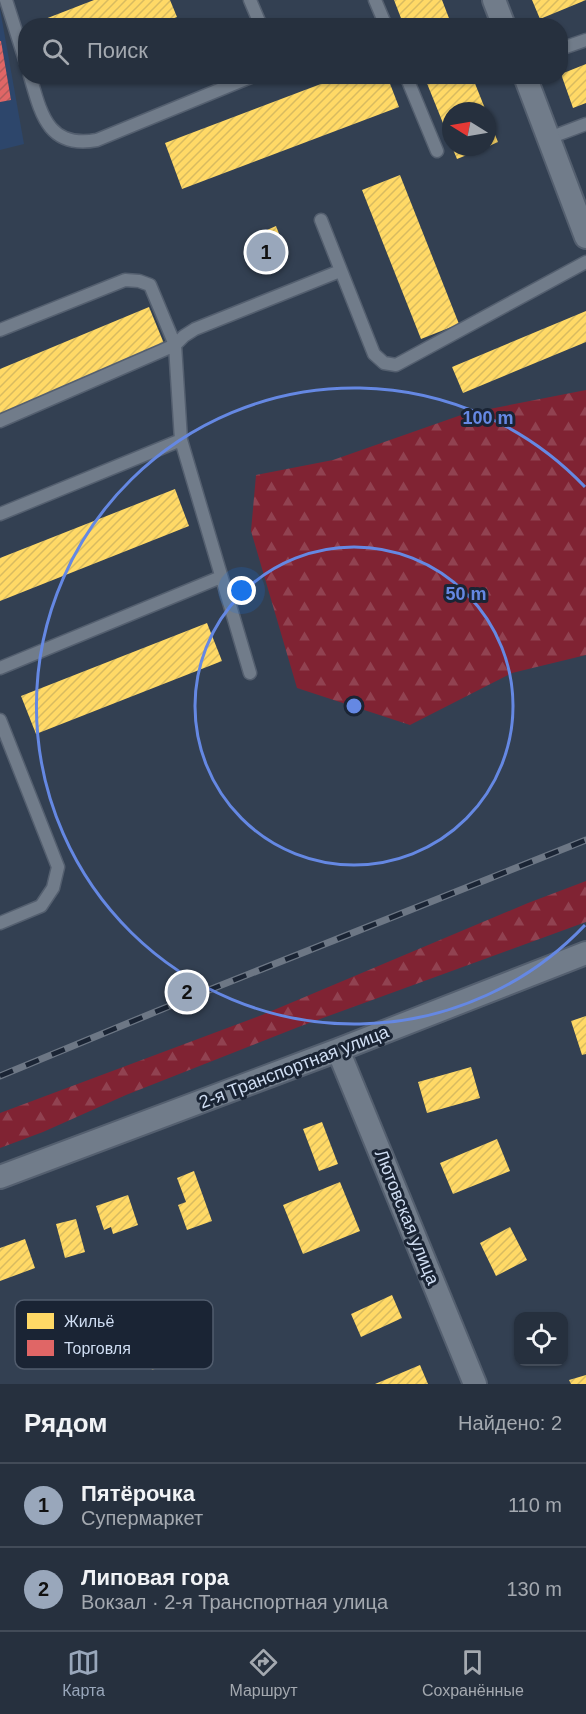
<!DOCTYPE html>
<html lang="ru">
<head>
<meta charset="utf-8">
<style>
	body { margin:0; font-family:Arial,sans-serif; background:#2e3845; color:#f1f3f6 }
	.controls { position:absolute; right:18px; bottom:18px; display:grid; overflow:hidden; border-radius:12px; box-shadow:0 2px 4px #0004 }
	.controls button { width:54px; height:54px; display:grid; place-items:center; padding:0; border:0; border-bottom:2px solid #424b58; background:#26303e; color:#f1f3f6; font:30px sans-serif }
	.compass { position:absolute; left:442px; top:102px; width:54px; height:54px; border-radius:50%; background:#26303e; box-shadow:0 2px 4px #0004; rotate:281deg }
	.you { position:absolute; left:242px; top:591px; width:21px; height:21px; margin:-15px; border:4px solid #fff; border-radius:50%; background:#1a73e8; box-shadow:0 0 0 9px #1a73e833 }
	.badge { display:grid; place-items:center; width:39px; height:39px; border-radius:50%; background:#99a7bb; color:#111; font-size:20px; font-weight:700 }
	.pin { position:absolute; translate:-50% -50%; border:3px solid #fff; box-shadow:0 2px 6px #0006 }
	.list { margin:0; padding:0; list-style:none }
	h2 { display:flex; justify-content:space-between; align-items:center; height:78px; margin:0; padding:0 24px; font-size:26px }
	h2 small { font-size:20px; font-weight:400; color:#a4a9b0 }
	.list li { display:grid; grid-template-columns:39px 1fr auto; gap:18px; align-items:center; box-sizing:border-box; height:84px; padding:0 24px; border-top:2px solid #424b58 }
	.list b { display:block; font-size:22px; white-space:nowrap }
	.list p { margin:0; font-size:20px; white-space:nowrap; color:#a4a9b0 }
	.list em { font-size:20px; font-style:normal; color:#a4a9b0 }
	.icon { flex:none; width:33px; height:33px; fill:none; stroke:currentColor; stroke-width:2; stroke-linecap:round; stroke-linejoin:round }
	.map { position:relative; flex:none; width:586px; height:1384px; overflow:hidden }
	.search { position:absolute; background:#26303e; box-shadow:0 2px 4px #0004; left:18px; right:18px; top:18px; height:66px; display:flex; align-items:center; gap:15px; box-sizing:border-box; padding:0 21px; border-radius:24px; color:#a4a9b0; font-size:22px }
	.sheet { height:246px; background:#26303e }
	nav { display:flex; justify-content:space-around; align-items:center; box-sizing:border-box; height:84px; border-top:2px solid #424b58; background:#26303e; font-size:16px; color:#a4a9b0 }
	nav a { display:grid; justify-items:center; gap:3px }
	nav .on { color:#99a7bb }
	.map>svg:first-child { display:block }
	.built { fill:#2d466b }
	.forest { fill:url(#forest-firs) }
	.homes { fill:url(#homes-hatch) }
	.shops { fill:url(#shops-hatch) }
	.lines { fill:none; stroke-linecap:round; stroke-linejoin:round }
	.service-casing { stroke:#545f6f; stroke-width:15 }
	.minor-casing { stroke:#545f6f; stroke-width:26 }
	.service { stroke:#717c8a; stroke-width:12 }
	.minor { stroke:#717c8a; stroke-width:22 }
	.rail-casing { stroke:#6d7785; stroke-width:7 }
	.rail { stroke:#1a2434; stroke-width:4.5; stroke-dasharray:14; stroke-linecap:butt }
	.ring { fill:none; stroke:#6588e3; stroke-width:3 }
	.labels { text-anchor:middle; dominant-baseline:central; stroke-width:6; stroke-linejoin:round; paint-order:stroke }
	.street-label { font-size:18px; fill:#d0def3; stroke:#1a2434 }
	.key { fill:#1a2434; stroke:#515c6d; stroke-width:1.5 }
	.key-label { font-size:16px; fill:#d0def3 }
	.centre { fill:#6588e3; stroke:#1a2434; stroke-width:3 }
	.ring-label { font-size:18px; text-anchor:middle; font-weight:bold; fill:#6588e3; stroke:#1a2434; stroke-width:6; stroke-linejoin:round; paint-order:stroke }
</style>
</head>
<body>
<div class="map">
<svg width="586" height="1384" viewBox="0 0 586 1384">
	<defs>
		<pattern id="forest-firs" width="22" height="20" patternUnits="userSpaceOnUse" patternTransform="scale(1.5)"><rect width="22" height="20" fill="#802333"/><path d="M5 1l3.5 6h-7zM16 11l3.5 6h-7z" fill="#914251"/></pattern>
		<pattern id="homes-hatch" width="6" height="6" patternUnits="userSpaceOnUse" patternTransform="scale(1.5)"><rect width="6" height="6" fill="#ffd966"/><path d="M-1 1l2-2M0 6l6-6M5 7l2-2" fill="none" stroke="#d8bb60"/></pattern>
		<pattern id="shops-hatch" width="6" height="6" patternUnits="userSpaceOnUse" patternTransform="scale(1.5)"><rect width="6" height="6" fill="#e06666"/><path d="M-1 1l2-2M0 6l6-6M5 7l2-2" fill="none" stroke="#af5c5d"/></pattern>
	</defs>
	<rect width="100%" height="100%" fill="#334052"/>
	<path class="built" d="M0,9L24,144L0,150Z"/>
	<path class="forest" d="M586,390V655L512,673L410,725L297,688L251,531L256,475L333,460L464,414Z
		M586,881V922L301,1026L126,1095L43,1132L0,1148V1113L262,1015L528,903Z"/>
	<path class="homes" d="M94,0H170L177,17L155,26H27Z
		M394,0H442L452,26H404Z
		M532,0H586L540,19Z
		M586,64V103L573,108L561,74Z
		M333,76H387L399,107L182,189L165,143L334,79Z
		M424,76H472L486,111H451V143Z
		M487,115L498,142L487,147Z
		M452,147H487L457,159Z
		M400,175L459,324L421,339L362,190Z
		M276,226L288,257L264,267L251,237Z
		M149,307L165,346L0,414V369Z
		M586,311V342L463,393L452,367Z
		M175,489L189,526L0,601V558Z
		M207,623L222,661L36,734L21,696Z
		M586,1016V1054L582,1055L571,1021Z
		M471,1067L480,1098L427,1113L418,1082Z
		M322,1122L338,1164L319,1171L303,1129Z
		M497,1139L510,1171L453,1194L440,1163Z
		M194,1171L212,1221L187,1230L178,1205L186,1202L177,1178Z
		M340,1182L360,1231L303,1254L283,1205Z
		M128,1195L138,1225L113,1234L111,1227L104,1230L96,1206Z
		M76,1219L85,1252L65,1258L56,1224Z
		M510,1227L527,1260L496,1276L480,1243Z
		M25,1239L35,1268L0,1281V1248Z
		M392,1295L402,1318L361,1337L351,1314Z
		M163,1343L171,1363L152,1370L144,1351Z
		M420,1365L428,1384H375Z
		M586,1375V1384H571L569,1380Z"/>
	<path class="shops" d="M0,41H1L11,100L0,102Z"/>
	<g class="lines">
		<g class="service-casing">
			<path id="service" d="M6,0L26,63
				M250,0L261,26
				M375,0L386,26
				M560,49L586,40
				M30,76C41,114 48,149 97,140L253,76
				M406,76L437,151
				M549,138L586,124
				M321,220L374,354L384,363L396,365L586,262
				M0,330L125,280L139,281L150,285L175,345L181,440L250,673
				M0,421L175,345L184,336L195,329L340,271
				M0,514L181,440
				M0,668L221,577
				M0,720L58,867L53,888L41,906L0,923"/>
		</g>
		<g class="minor-casing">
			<path id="minor" d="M494,0L504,26
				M525,76L586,237
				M338,1050L475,1384
				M0,1177L338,1050L586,953"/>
		</g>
		<use href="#service" class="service"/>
		<use href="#minor" class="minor"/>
		<g class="rail-casing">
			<path id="rail" d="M0,1076L189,998L586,840"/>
		</g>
		<use href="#rail" class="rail"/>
	</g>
	<g class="ring">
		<circle cx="354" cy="706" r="159"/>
		<path d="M585 925A318 318 0 1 1 585 487"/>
	</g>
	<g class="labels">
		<g class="street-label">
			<text transform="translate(294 1067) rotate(-21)">2-я Транспортная улица</text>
			<text transform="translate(407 1217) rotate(68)">Лютовская улица</text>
		</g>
	</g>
	<rect x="15" y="1300" width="198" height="69" rx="9" class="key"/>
	<rect x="27" y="1313" width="27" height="16" fill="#ffd966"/>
	<rect x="27" y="1340" width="27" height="16" fill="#e06666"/>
	<g class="key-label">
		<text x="64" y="1327">Жильё</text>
		<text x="64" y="1354">Торговля</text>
	</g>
	<circle cx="354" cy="706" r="9" class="centre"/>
	<g class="ring-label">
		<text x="488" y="424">100 m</text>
		<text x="466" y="600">50 m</text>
	</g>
</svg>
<div class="controls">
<button><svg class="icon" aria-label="locate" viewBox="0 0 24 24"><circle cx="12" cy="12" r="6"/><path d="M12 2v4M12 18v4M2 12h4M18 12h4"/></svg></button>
</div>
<svg class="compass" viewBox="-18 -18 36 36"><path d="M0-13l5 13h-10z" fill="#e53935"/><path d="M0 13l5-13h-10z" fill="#a4a9b0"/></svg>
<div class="you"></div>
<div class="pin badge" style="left:266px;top:252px">1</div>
<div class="pin badge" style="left:187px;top:992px">2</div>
<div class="search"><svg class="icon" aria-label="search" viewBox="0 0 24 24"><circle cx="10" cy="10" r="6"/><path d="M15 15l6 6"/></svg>Поиск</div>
</div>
<section class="sheet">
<h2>Рядом<small>Найдено: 2</small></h2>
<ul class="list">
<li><span class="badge">1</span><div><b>Пятёрочка</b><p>Супермаркет</p></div><em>110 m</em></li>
<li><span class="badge">2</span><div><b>Липовая гора</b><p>Вокзал · 2-я Транспортная улица</p></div><em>130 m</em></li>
</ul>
</section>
<nav>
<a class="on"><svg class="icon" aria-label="map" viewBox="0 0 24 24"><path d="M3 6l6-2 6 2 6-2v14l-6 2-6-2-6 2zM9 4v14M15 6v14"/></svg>Карта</a>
<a><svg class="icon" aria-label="directions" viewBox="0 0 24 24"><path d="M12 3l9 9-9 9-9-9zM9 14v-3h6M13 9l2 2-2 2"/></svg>Маршрут</a>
<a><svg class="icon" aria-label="saved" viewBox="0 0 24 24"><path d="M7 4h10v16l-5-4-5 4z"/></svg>Сохранённые</a>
</nav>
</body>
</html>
